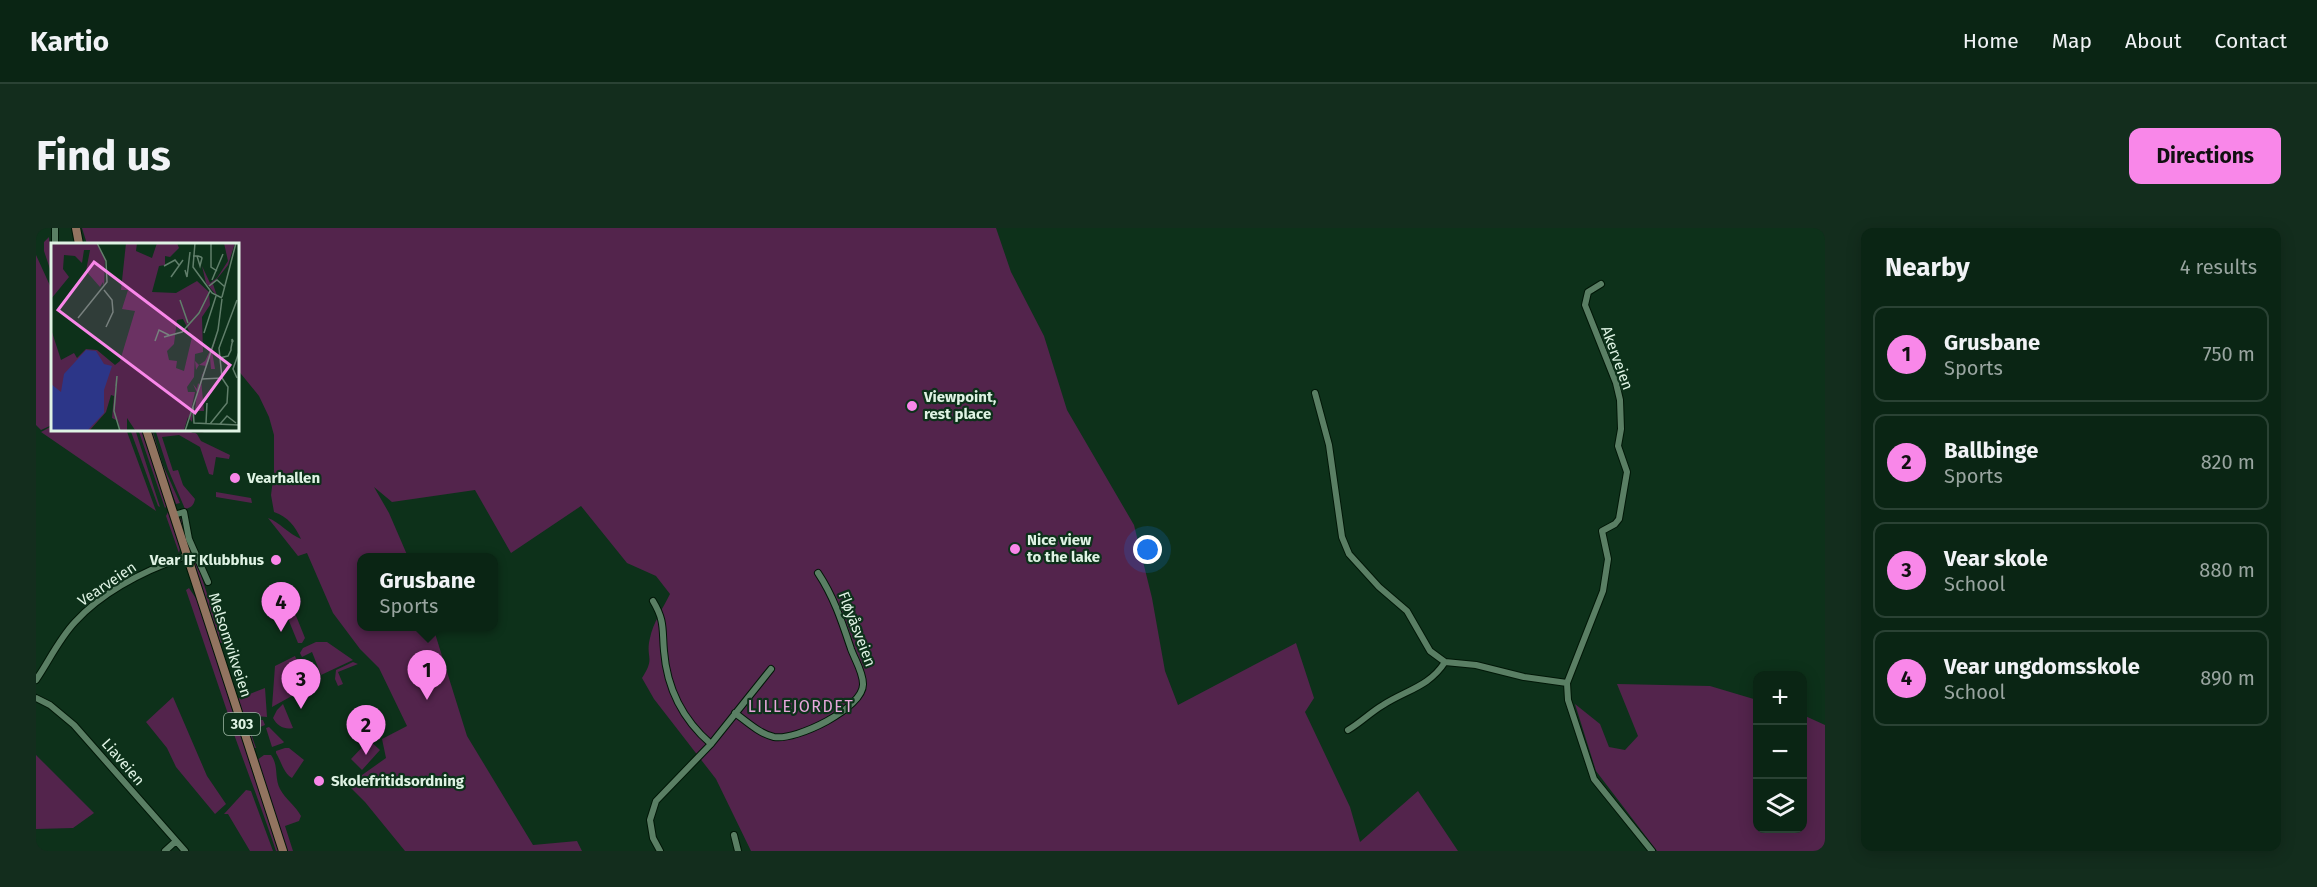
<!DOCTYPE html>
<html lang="en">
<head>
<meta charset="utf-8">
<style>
	body { margin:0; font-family:"Fira Sans",sans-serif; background:#132d1d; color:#f1f3f6 }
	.controls { position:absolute; right:18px; bottom:18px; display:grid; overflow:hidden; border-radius:12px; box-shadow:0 3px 15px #0003 }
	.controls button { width:54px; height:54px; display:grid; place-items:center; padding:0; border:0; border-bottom:2px solid #2a4234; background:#0a2514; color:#f1f3f6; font:30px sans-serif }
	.you { position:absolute; left:1112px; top:322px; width:21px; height:21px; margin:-15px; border:4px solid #fff; border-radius:50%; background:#1a73e8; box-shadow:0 0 0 9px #1a73e833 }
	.badge { display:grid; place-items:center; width:39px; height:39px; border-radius:50%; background:#f987e9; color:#111; font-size:20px; font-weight:700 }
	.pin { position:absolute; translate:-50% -50px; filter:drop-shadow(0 2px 3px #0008) }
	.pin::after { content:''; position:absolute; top:32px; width:21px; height:18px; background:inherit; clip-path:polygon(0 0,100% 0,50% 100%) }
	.popup { position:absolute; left:321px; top:325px; width:141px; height:78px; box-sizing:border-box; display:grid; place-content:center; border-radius:12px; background:#0a2514; filter:drop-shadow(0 2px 4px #0005); font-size:20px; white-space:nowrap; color:#99a5a0 }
	.popup b { font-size:22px; color:#f1f3f6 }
	.popup::after { content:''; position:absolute; left:50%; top:100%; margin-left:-12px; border:12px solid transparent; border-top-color:#0a2514 }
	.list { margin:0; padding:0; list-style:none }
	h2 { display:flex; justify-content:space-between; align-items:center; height:78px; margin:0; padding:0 24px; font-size:26px }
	h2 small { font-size:20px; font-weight:400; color:#99a5a0 }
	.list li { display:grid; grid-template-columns:39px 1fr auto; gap:18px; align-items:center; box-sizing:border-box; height:96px; margin:0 12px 12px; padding:0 12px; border:2px solid #2a4234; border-radius:12px }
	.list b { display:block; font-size:22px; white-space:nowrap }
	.list p { margin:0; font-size:20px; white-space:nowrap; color:#99a5a0 }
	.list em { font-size:20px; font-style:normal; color:#99a5a0 }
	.icon { flex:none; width:33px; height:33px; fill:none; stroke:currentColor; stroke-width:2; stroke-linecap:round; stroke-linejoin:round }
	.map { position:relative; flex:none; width:1789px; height:623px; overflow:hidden; border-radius:12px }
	header { display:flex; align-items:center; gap:36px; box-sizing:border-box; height:84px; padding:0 30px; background:#0a2514; border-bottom:2px solid #2a4234 }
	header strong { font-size:28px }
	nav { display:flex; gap:33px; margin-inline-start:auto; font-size:21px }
	.intro { display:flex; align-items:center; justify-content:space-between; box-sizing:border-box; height:144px; padding:0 36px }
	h1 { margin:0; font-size:42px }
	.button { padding:15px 27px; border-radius:12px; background:#f987e9; color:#111; font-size:21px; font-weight:700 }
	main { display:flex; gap:36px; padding:0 36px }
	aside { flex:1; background:#0a2514; border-radius:12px; box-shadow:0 3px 15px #0003 }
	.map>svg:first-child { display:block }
	.green { fill:#53244c }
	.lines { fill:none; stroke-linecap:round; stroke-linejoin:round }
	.minor-casing { stroke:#001707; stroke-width:8 }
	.major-casing { stroke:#001707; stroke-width:10 }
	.minor { stroke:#5a7f64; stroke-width:6 }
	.major { stroke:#927460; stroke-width:8 }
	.poi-dot { fill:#f987e9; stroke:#0d311a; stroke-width:2 }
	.labels { text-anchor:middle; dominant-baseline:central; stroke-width:4.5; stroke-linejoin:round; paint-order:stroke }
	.shield { fill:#0d311a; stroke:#a0b9a7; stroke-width:1.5 }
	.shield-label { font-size:14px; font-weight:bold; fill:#dff3e4 }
	.street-label { font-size:15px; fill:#dff3e4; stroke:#0d311a }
	.poi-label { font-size:15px; font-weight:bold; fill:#dff3e4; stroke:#0d311a; text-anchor:start }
	.neighbourhood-label { font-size:16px; letter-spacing:1.5px; fill:#e7a8dc; stroke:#0d311a }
	.inset-road { fill:none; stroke:#617f6b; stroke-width:1.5 }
	.view { fill:#f987e9; fill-opacity:0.15; stroke:#f987e9; stroke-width:3 }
	.inset-edge { fill:none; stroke:#dff3e4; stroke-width:3 }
</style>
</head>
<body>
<header>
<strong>Kartio</strong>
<nav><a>Home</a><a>Map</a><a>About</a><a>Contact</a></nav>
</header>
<div class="intro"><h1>Find us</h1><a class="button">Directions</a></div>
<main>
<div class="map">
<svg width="1789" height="623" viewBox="0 0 1789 623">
	<rect width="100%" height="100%" fill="#0d311a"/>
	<path class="green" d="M46,0H960L975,44L1008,108L1031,182L1098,297L1116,370L1129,443L1142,477L1260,415L1278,470L1269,484L1314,579L1324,614L1382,563L1422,623H715L680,551L618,471L606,450C620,429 609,430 614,410C617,395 627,380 634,366L620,348L591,335L545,278L475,325L439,262L356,274L338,259L353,285L372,329L325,330V398L397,399L431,508L497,617L541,613L546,623H369L329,574L312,557L350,530L346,511L371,498L343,440L324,421L297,385L271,325L262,328L232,290C243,294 253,306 265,311C259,298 252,289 238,284L235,267L238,244V207L233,189L223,168L201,141V16H51Z
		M13,9L16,47L8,23V14Z
		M0,27L16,62V197L5,202L0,197Z
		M16,198V201H90L120,283L5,204Z
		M94,201H99L124,279L122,278Z
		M102,201H106L131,278L129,280Z
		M113,201H116L127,237L144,275L140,276Z
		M119,201H152L161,206L165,213L194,227L193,231L180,229L177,247L173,246L164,219L143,207L126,209L137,243L142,242L147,257L159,271C158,277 155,280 149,281L132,241Z
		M180,264L215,270L216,275L180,269Z
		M132,284L144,320L143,325L130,288Z
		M146,289L187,415H183L143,293Z
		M153,360L161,372L244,623H240C226,581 210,540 195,498L200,493L199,491L193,489L150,362Z
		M252,368L269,410L266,415H262L246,376Z
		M280,414H291L317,432L285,447L276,424L266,429L264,425L267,420Z
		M259,428L272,459L236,479L239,438Z
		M317,434L322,436L302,444L307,456L302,458L299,451L300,442Z
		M1581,456L1674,458L1721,472L1722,600H1766L1767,487L1789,497V623H1621L1560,543L1539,476L1564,496L1573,519L1589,522L1602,508Z
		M229,460L231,489L208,487L210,491L227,492L229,497L214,503L220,520H218L201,471Z
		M137,469L171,548L190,576L179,586L140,539L131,520L110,494Z
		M247,476L257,500C249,502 241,498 237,490L241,482Z
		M233,499L248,514L247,515L236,519L230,500Z
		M333,512L344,522L326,542L315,531Z
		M249,520H253L268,532L256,550C248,546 245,533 240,525V523Z
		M0,527L58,585L37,600L0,601Z
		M228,527H235C243,538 238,549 244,561C249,571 260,578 265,588L263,593L249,598L257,623H251L221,532Z
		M210,562L215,563L237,623H214L192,586H188Z"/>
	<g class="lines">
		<g class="minor-casing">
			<path id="minor" d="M19,16V0
				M1565,56L1552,64L1549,77L1580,155L1584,172L1585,201L1582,218L1591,244L1583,291L1579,296L1566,303L1572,331L1567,363L1531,455L1532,472L1558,551L1616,623
				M1279,165L1293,217L1306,309L1313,326L1343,359L1371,383L1394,423L1409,434L1440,437L1488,449L1531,455
				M158,201H165
				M138,287L148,284L153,311L172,354
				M617,373C629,393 626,401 628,423C631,461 646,491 675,516
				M0,452C13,433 23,411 39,394C68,362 110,342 150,328
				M0,470L14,477L38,497L149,623
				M699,485C711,494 724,506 738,509C760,513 828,480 827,456C827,444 819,432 815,421C806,394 798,369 782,345
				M1312,502C1324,495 1335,484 1347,477C1370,462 1393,459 1409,434
				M698,607L702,623
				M129,623L140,613
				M624,623L617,610L614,592L620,573L675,516L735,441"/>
		</g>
		<g class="major-casing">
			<path id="major" d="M40,0L43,16
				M110,201L247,623"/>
		</g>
		<use href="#minor" class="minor"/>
		<use href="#major" class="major"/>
	</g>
	<g class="poi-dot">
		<circle cx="876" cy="178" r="6"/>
		<circle cx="199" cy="250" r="6"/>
		<circle cx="979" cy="321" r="6"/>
		<circle cx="240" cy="332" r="6"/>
		<circle cx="283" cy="553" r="6"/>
	</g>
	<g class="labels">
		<rect class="shield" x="188" y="485" width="36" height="22" rx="4.5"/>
		<g class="shield-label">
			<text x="206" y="496">303</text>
		</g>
		<g class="street-label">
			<text transform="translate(1581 130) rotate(70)">Akerveien</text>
			<text transform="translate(71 356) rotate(-34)">Vearveien</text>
			<text transform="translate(821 401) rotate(69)">Fløyåsveien</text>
			<text transform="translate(194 417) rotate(72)">Melsomvikveien</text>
			<text transform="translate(87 534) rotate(49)">Liaveien</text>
		</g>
		<g class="poi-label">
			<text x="888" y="169">Viewpoint,<tspan x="888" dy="17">rest place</tspan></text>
			<text x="211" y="250">Vearhallen</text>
			<text x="991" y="312">Nice view<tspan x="991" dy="17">to the lake</tspan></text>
			<text x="228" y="332" text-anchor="end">Vear IF Klubbhus</text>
			<text x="295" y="553">Skolefritidsordning</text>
		</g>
		<g class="neighbourhood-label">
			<text x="765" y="478">LILLEJORDET</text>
		</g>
	</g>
	<g transform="translate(15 15)">
		<rect width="188" height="188" fill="#0d311a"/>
		<path d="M0,0H46L54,15L53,45L52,39L49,44L35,28L39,7H33L31,20L24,13L13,12L12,26L18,34L0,56ZM75,0H86L85,8L101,15L106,0H126L128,5L119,14L114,13V22L108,23L101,49L125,50L146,38L158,49L159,62L151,74L152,109L144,111L143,134L136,144L137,149H144L140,167H144L146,150L142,141L146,146L147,140L149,143L151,132L156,123L148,122L145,127L144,118L148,122L154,118L166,93L161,108L164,126H160L159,115L150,136L153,168H142L141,179L137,174L133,187H84L76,175V187H69L67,178L61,175L63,153L60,152L55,169L39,187H0V86L10,117L23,110L26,115L35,106L46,107L64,122L69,118L84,68L71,66L77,47H70ZM132,76L141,94L133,128L125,125L126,118L118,117L116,108L123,101L126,77ZM173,0H184L177,22L162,41L166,53L155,40L151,23L159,40L166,35L177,18Z" fill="#53244c" fill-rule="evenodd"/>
		<path d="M35,107L45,108L53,121L61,123L53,147V170L37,187H0V141L10,149L13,131Z" fill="#2c3688"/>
		<path class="inset-road" d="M144,0L142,24L161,50L171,55M160,0V24L166,28M142,13H147L150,14L151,15L149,23L146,13M113,23L124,17L128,22M134,27L136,34L139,9M120,34L132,17M161,37L172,11M158,43L166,37L174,44M53,47L61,57L62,69L55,84M171,54L185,0M129,57L137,80M27,75L56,39L55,18L46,0M153,90L165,53M113,94L131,89L148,70L159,48M104,98L108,87L118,92M168,115L177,113L180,107V105L181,100L182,98L181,96V99M171,135L168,105L186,57M186,135L182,126L188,109M151,136L171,135L177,144L176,160L159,181M65,143L66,133L63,168L69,188M142,164L143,180L188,182M155,180L156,160M169,181L176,173L185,180M134,188L167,87L171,56"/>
		<path class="view" d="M43,19L179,122L144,170L7,67Z"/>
		<rect width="188" height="188" class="inset-edge"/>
	</g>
</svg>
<div class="controls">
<button>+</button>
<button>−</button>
<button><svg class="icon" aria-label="layers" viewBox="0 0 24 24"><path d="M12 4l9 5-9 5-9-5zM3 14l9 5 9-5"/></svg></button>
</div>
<div class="you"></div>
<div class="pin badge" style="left:391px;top:472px">1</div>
<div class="popup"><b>Grusbane</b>Sports</div>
<div class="pin badge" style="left:330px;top:527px">2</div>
<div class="pin badge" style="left:265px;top:481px">3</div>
<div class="pin badge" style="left:245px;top:404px">4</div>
</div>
<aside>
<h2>Nearby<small>4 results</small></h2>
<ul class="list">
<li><span class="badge">1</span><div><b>Grusbane</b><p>Sports</p></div><em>750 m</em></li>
<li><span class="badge">2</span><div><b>Ballbinge</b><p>Sports</p></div><em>820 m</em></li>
<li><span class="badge">3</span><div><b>Vear skole</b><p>School</p></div><em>880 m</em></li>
<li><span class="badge">4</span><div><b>Vear ungdomsskole</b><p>School</p></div><em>890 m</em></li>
</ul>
</aside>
</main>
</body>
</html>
